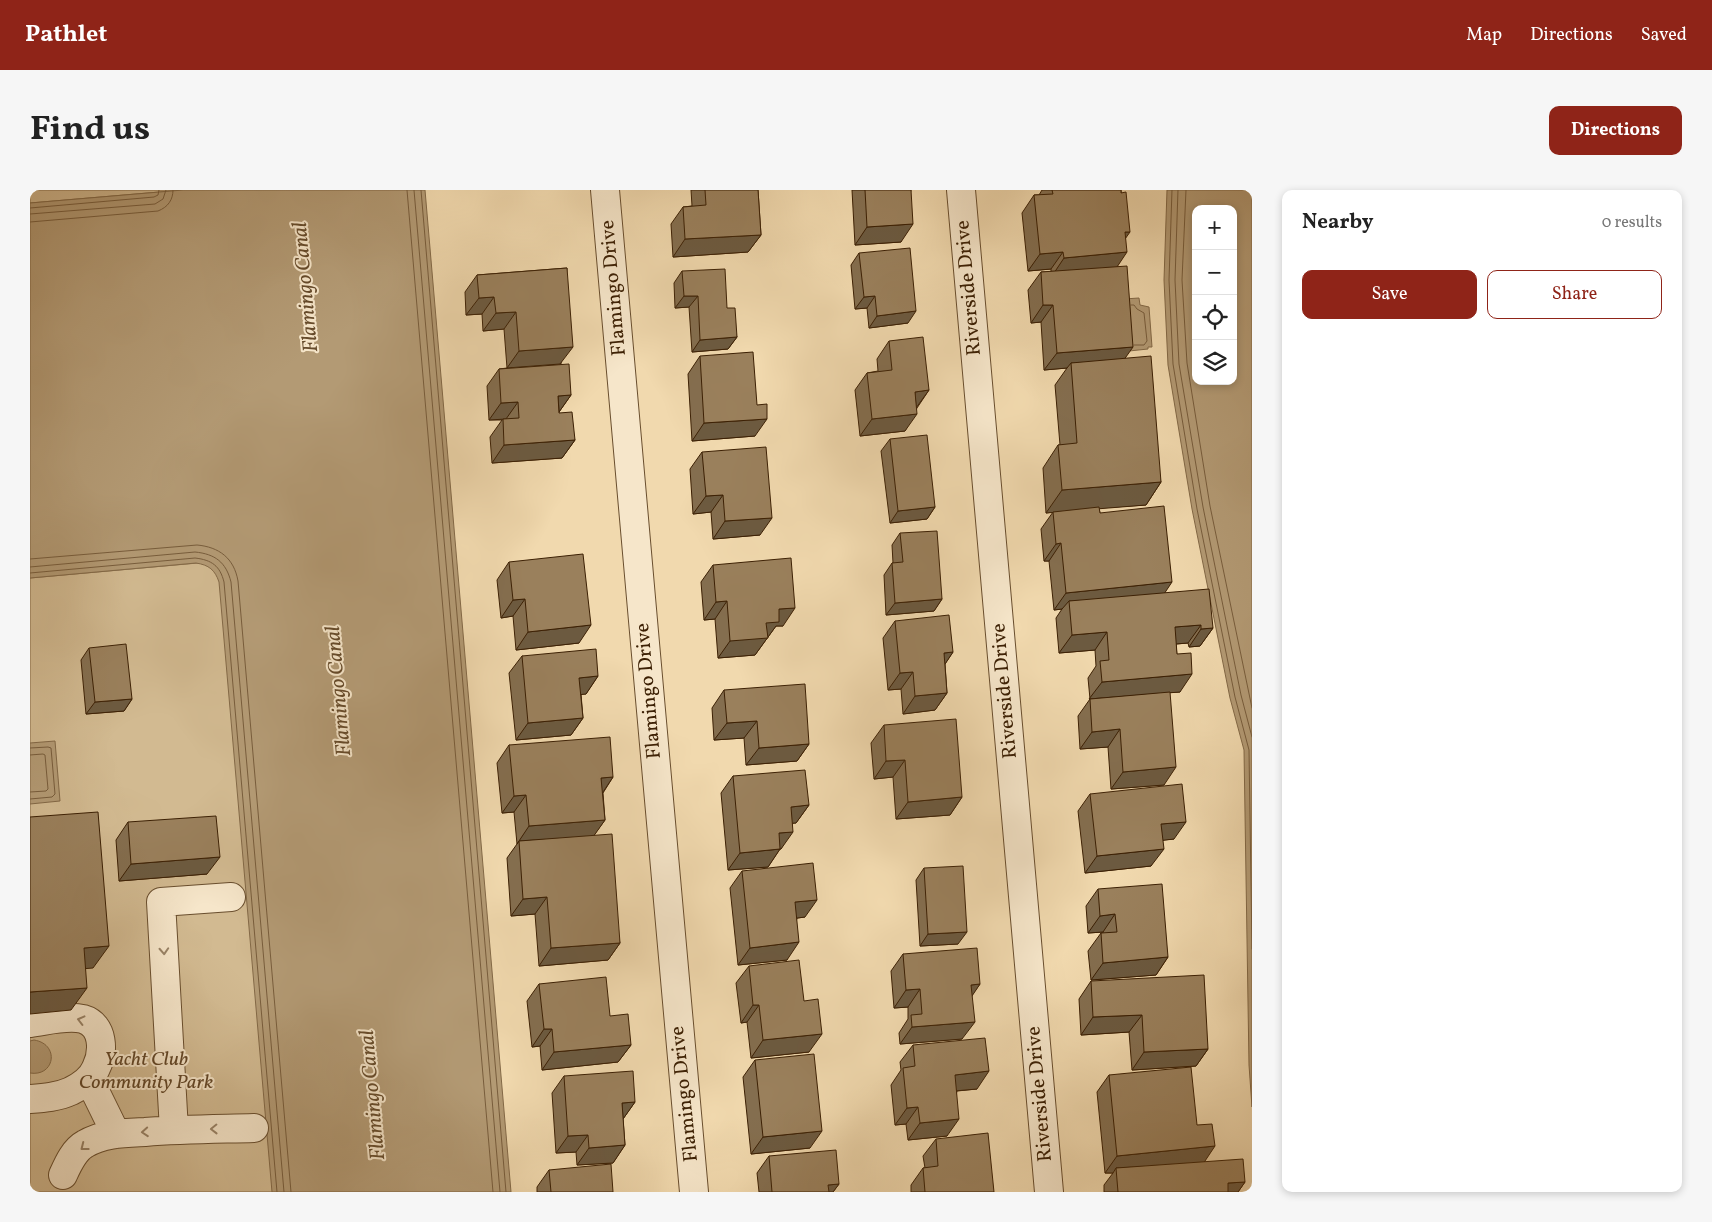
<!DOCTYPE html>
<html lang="en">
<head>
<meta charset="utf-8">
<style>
	body { margin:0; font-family:Vollkorn,serif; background:#f6f6f6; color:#222 }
	.controls { position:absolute; right:15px; top:15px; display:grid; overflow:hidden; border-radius:10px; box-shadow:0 2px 8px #0003 }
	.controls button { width:45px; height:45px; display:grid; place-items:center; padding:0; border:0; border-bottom:1px solid #e0e0e0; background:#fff; color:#222; font:25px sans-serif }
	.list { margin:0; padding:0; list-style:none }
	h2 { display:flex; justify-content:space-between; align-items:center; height:65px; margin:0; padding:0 20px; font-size:21px }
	h2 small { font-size:16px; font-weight:400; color:#767676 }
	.actions { display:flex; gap:10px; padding:15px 20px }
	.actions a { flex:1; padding:11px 0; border:1px solid #8f2418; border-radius:10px; text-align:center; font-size:18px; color:#8f2418 }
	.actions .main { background:#8f2418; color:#fff }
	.icon { flex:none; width:28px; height:28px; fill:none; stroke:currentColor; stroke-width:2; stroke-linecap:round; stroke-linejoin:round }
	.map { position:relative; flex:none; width:1222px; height:1002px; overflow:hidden; border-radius:10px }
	header { display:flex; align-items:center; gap:30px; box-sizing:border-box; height:70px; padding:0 25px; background:#8f2418; color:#fff }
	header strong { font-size:24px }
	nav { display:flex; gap:28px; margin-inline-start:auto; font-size:18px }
	.intro { display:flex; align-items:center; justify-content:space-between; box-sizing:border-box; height:120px; padding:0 30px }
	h1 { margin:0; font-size:35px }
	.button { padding:12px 22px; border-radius:10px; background:#8f2418; color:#fff; font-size:18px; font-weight:700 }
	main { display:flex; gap:30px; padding:0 30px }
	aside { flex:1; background:#fff; border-radius:10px; box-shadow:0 2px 8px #0003 }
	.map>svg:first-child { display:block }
	.green { fill:#d2ba91; stroke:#876d4a }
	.water { fill:#b39a74; stroke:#836947; fill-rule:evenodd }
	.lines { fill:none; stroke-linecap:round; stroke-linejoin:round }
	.shore { stroke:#785d3c; stroke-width:1 }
	.minor-casing { stroke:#694e2e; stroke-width:30 }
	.minor { stroke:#f6e6ca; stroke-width:28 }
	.wall { fill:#846e4f; stroke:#3c2004 }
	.shaded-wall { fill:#6c5a40; stroke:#3c2004 }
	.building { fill:#9a805c; stroke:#3c2004 }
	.oneway { stroke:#998367 }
	.labels { text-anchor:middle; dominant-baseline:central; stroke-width:4; stroke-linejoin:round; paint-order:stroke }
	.street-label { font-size:20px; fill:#3c2004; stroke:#f6e6ca }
	.park-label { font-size:20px; font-style:italic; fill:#624627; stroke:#f6e6ca }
	.water-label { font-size:21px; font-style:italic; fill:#664b2b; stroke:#f6e6ca }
</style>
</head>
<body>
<header>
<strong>Pathlet</strong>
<nav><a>Map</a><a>Directions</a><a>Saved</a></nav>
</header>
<div class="intro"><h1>Find us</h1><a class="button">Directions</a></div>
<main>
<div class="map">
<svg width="1222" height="1002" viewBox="0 0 1222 1002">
	<rect width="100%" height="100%" fill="#f1d9ae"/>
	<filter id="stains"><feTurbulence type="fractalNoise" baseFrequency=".004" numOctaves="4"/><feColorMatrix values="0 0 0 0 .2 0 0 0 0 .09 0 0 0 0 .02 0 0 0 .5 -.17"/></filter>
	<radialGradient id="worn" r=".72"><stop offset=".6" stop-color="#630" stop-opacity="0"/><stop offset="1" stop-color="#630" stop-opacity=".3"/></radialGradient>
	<path class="green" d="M0,0H153L0,13Z
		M190,371L243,1002H0V388Z"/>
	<path class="water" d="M153,0H395L481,1002H242L189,392C185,380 179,375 166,373L0,388V13Z
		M1137,0H1222V917L1219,875L1214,560L1200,508L1162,319L1138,175L1134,90ZM1166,19H1203V191H1166Z
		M1109,108L1110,115L1119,117L1122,157H1118V159L1099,161L1094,109Z
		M25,551L30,611L0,614V553Z
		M4,850C30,854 25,887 0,883V851Z"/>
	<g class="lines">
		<path class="shore" d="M377,0L463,1002
			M384,0L470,1002
			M391,0L476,1002
			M1142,0L1139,90L1143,174L1167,319L1205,507L1219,560L1222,759
			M1148,0L1145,90L1149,174L1173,317L1211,505L1222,547
			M1156,0L1152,90L1157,173L1180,316L1222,518
			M0,18L124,7L128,5L129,0
			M0,24L125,14L133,9L136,0
			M0,32L128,21C138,17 143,10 143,0
			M1101,115H1104L1107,119L1114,123L1117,151L1114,155H1104
			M0,369L167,355C189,357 204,368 208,391L261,1002
			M0,377L165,362C185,364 196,372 201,392L254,1002
			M0,383L165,368C182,370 190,376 194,392L247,1002
			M0,558L18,557L21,558L25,604L22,607L0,609
			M0,565L13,564L15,565L18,599L16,601L0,602"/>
		<g class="minor-casing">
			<path id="minor" d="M575,0C606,334 632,668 664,1002
				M931,0L1019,1002
				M0,833C16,831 37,825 53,829C74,835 74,862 66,878C62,888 51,896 41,901C28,907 14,908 0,909
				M59,889L86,944
				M144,940L131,712L201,707
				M33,985C38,974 44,960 55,954C73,943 95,943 115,942C152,939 188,939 224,938"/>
		</g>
		<use href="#minor" class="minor"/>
	</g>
	<path class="wall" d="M661,0H728L731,45L718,62L643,67L641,34L653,17L662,16Z
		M822,0H881L871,52L825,55Z
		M1012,0H1091L1095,49L1087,77L1095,169L1131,292L1116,315L1069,318L1070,323L1135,403L1183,438L1170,456L1159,457L1158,453L1146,454L1150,502L1129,503L1134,595L1081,599L1078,557L1050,559L1048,526L1060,509L1058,488L1066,476L1065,460L1029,463L1026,428L1032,419L1024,420L1019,371H1014L1011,339L1023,322L1016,323L1013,278L1028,255H1030L1025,195L1037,178L1014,180L1011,132L1001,133L998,100L1011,82H1021V79L998,81L992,23L1004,5H1009Z
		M829,63L878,133L839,138L837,118L825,119L821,75Z
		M537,78L531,174L541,205L529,222V223L545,250L532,268L462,273L460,247L472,230H459L457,196L469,179L477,178L474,139L453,141L452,124L436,125L435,102L447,85Z
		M652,81L697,118L707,147L698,159L662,162L659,117L645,118L644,93Z
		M859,151L899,200L887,218L875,241L830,246L825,200L837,183L848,181L847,169Z
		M670,166L725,246L662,251L658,184Z
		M860,249L905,317L897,329L860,333L851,261Z
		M672,262L730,345L683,349L681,322L663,324L660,279Z
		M870,343L912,409L904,421L856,425L854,385L862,373H863L862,355Z
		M479,372L549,453L486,460L483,426L471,428L467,390Z
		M683,375L753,436H746L725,465L688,468L685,429L674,430L671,392Z
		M865,431L923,462L915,474L917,503L905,520L873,524L871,499L858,500L853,448Z
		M59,458L102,509L94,521L56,524L51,470Z
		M492,466L568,486L556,504H551L553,528L541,545L486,550L479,483Z
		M694,500L779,554L767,571L716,575L714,548L684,550L682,518Z
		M854,535L932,607L920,625L866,629L863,587L844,589L841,553Z
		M479,555L583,587L573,603L575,630L564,645L590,753L578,770L509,776L505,724L481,726L477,668L487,654L484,622L472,623L467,573Z
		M703,586L779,615L766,633H763L751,659H750L738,677L698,680L691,603Z
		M1060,604L1144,649L1133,650L1121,676L1055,683L1048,621Z
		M98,632L177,684L89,691L86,650Z
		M894,678L928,754L890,756L886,690Z
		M712,681L775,727L767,728L757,770L708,775L700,698Z
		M1068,699L1138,767L1126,785L1061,790L1058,761L1071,743H1073V742L1058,743L1056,716Z
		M873,764L950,794L942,805L932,849L870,854L869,843L878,829V817L864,818L861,781Z
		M719,776L774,811L779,862L721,868L717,832L711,833L706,793Z
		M1061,791L1178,859L1166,876L1102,880L1099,842L1051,845L1049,809Z
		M509,794L580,826L601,855L588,872L512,880L510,856L502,857L497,811Z
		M883,855L947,899L927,901L917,946L878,950L876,934L865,935L861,895L871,880L870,872Z
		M725,870L780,958L721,964L713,887Z
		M1079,885L1167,935L1174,972L1215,992L1208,1002H1074V995L1083,983H1075L1067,902Z
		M534,886L605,912L593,929L595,955L583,973L547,975L546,962L526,963L522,903Z
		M906,949L964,1002H881V995L893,978H895L893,966Z
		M739,966L809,994L803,1002H729L727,983Z
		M519,980L583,1002H507V997Z"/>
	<path class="shaded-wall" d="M883,34L871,52L825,55L837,37Z
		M1095,42H1100L1088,59Z
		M731,45L718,62L643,67L655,49Z
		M1033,62L1021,79L998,81L1010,64Z
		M1097,62L1085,80L1022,86L1034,68Z
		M654,106H668L659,117L645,118Z
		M845,106L837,118L825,119L834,107Z
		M464,107L452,124L436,125L449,108Z
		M1013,115H1023L1011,132L1001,133Z
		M886,121L878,133L839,138L847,126Z
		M486,122L474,139L453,141L466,123Z
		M707,147L698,159L662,162L670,150Z
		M543,157L530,174L477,178L489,161Z
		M1103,157L1091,174L1041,173L1037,178L1014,180L1027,163Z
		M899,200L886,218L885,202Z
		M541,205L529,222L528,206Z
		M488,212L476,229L459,230L471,213Z
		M887,224L875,241L830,246L842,229Z
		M737,229L725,246L662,251L674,233Z
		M545,250L532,268L462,273L474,255Z
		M1131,292L1116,315L1016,323L1032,300Z
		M693,305L681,322L663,324L676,306Z
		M905,317L897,329L860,333L868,321Z
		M742,328L730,345L683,349L695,331Z
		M1031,353L1019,371H1014L1026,354Z
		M1142,392L1130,410L1039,411L1032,419L1024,420L1036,403Z
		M495,409L483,426L471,428L483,410Z
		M912,409L904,421L856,425L865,413Z
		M697,411L685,429L674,430L686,412Z
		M765,418L753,436H746L725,465L688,468L700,451L749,419Z
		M561,435L549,453L486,460L498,442Z
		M1171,435L1158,453L1133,455L1145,437Z
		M1183,438L1170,456L1159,457L1171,439Z
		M1077,442L1065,460L1029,463L1042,445Z
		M923,462L911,480L914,463Z
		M883,482L871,499L858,500L870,483Z
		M1162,484L1150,502L1059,509L1072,492Z
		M568,486L556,504L537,506L549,488Z
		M917,503L905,520L873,524L885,506Z
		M102,509L94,521L56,524L65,512Z
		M553,528L541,545L486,550L498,533Z
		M727,531L714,548L684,550L697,533Z
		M1090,539L1078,557L1050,559L1062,542Z
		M779,554L767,571L716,575L729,558Z
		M875,570L863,587L844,589L856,571Z
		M1146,577L1134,595L1081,599L1093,582Z
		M583,587L571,605V588Z
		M496,605L484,622L472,623L484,606Z
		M932,607L920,625L866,629L878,612Z
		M779,615L766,633L749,634L761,617Z
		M575,630L563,647L489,651L487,654L499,636Z
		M1156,632L1144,649L1119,652L1131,634Z
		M763,642L751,659L737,660L749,643Z
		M750,659L738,677L698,680L710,663Z
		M1134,659L1121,676L1055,683L1067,666Z
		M190,667L177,684L89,691L101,674Z
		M517,707L505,724L481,726L493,709Z
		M787,710L775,727L753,730L765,712Z
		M1085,724L1073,742L1058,743L1070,726Z
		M937,742L928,754L890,756L898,744Z
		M769,752L757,770L708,775L720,758Z
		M590,753L578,770L509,776L521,758Z
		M79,756L63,778L38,780L54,758Z
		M1138,767L1126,785L1061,790L1073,773Z
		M950,794L938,812L941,795Z
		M57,798L41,820L0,824V802Z
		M890,799L878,817L864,818L876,800Z
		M723,815H729L717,832L711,833Z
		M1112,825L1099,842L1051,845L1063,827Z
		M945,832L932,849L870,854L882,837Z
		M514,839H522L510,856L502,857Z
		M792,844L779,862L721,868L733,850Z
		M601,855L588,872L512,880L524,862Z
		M1178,859L1166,876L1102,880L1114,862Z
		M959,881L947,899L913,902L925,885Z
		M605,912L593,929L592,913Z
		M888,917L876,934L865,935L877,918Z
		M929,929L917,946L878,950L890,933Z
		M792,941L780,958L721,964L733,947Z
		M558,945L546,962L526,963L538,946Z
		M595,955L583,973L547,975L559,958Z
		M1185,956L1173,974L1086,978L1083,983H1075L1087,966Z
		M1215,992L1208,1002H1191L1198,993Z
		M809,994L803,1002H793L798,995Z"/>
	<path class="building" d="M675,0H728L731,45L655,49L653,17L676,15Z
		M835,0H881L883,34L837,37Z
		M1022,0H1091V3L1096,2L1100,42H1095L1097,62L1034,68L1033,62L1010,64L1004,5L1023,4Z
		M880,58L886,121L847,126L845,106L834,107L829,63Z
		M1097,76L1103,157L1027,163L1023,115H1013L1011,82Z
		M537,78L543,157L489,161L486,122L466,123L464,107L449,108L447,85Z
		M695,79L697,118H705L707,147L670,150L668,106H654L652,81Z
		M893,147L899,200L885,202L887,224L842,229L837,183L862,180L859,151Z
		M723,162L727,215L737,214V229L674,233L670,166Z
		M1121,166L1131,292L1032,300L1028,255L1047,253L1041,173Z
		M539,174L541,205L528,206L529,223L542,222L545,250L474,255L473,229L489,228L488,212L471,213L469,179Z
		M897,245L905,317L868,321L860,249Z
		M736,257L742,328L695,331L693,305L676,306L672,262Z
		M1134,316L1142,392L1036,403L1031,353L1026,354L1023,322L1069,317L1070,323Z
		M907,341L912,409L865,413L862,373L873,372L870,343Z
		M553,364L561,435L498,442L495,409L483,410L479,372Z
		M761,368L765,418L749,419V432L736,433L738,448L700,451L697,411L686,412L683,375Z
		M1179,399L1183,438L1171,439V435L1145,437L1147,464L1161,463L1162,484L1072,492L1070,471L1079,470L1077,442L1042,445L1039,411Z
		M919,425L923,462L914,463L917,503L885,506L883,482L870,483L865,431Z
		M96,454L102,509L65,512L59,458Z
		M566,459L568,486L549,488L553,528L498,533L492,466Z
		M775,494L779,554L729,558L727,531L697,533L694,500Z
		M1140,502L1146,577L1093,582L1090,539L1062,542L1060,509Z
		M926,529L932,607L878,612L875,570L856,571L854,535Z
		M580,547L583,587L571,588L575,630L499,636L496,605L484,606L479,555Z
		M775,580L779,615L761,617L763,642L749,643L750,659L710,663L703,586Z
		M1152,594L1156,632L1131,634L1134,659L1067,666L1060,604Z
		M68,622L79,756L54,758L57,798L0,802V627Z
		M186,626L190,667L101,674L98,632Z
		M582,644L590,753L521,758L517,707L493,709L489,651Z
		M783,673L787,710L765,712L769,752L720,758L712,681Z
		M933,676L937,742L898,744L894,678Z
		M1132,694L1138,767L1073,773L1071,743L1087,742L1085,724L1070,726L1068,699Z
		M947,758L950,794L941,795L945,832L882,837L881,825L892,824L890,799L876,800L873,764Z
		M769,770L774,811L788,809L792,844L733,850L729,815H723L719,776Z
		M1174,785L1178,859L1114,862L1112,825L1063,827L1061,791Z
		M576,787L580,826L598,824L601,855L524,862L522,839H514L509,794Z
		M955,848L959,881L925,885L929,929L890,933L888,917L877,918L873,878L885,876L883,855Z
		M784,864L792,941L733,947L725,870Z
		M1161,877L1167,935L1182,934L1185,956L1087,966L1079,885Z
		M603,881L605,912L592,913L595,955L559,958L558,945L538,946L534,886Z
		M958,943L964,1002H895L893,978L908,976L906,949Z
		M806,960L809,994L798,995L799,1002H742L739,966Z
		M1213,969L1215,992L1198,993V1002H1088L1086,978Z
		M581,974L583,1002H521L519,980Z"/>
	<defs><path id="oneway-chevron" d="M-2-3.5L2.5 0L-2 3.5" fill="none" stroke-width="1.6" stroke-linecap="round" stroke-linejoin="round" transform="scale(1.25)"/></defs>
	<g class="oneway">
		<use href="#oneway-chevron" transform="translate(134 761) rotate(87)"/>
		<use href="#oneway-chevron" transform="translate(51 830) rotate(-166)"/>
		<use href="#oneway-chevron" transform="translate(184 939) rotate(179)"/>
		<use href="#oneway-chevron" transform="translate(115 942) rotate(176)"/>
		<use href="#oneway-chevron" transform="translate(54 957) rotate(142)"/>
	</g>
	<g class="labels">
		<g class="street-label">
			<text transform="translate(584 98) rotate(-95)">Flamingo Drive</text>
			<text transform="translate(939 98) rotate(-95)">Riverside Drive</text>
			<text transform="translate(619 501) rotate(-95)">Flamingo Drive</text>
			<text transform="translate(975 501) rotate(-95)">Riverside Drive</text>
			<text transform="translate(655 904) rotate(-96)">Flamingo Drive</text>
			<text transform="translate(1010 904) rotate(-95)">Riverside Drive</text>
		</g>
		<g class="park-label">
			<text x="116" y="870">Yacht Club<tspan x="116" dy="23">Community Park</tspan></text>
		</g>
		<g class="water-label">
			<text transform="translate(276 97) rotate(-95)">Flamingo Canal</text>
			<text transform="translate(309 501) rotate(-95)">Flamingo Canal</text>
			<text transform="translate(343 905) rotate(-95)">Flamingo Canal</text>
		</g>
	</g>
	<rect width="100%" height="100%" filter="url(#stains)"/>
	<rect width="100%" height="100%" fill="url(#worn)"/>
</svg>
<div class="controls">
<button>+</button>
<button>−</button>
<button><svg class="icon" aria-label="locate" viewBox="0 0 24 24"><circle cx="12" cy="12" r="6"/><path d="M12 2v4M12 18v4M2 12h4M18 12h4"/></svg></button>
<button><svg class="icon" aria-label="layers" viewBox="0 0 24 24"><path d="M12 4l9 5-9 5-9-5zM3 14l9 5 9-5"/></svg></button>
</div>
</div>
<aside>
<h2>Nearby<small>0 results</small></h2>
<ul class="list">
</ul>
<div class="actions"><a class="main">Save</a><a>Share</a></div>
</aside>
</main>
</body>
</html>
